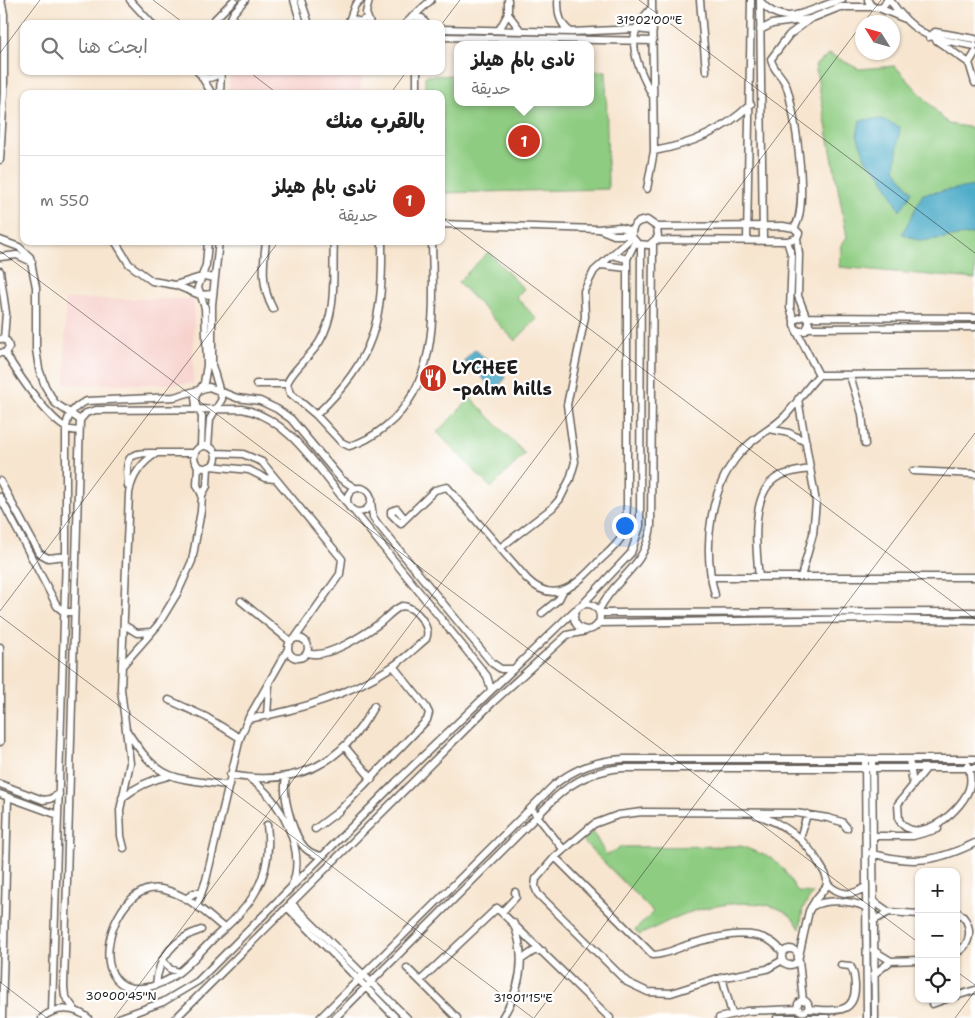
<!DOCTYPE html>
<html lang="ar">
<head>
<meta charset="utf-8">
<style>
	body { margin:0; font-family:"Shantell Sans","Playpen Sans Arabic",sans-serif; background:#f2f2f2; color:#222; direction:rtl }
	.controls { position:absolute; right:15px; bottom:15px; display:grid; overflow:hidden; border-radius:10px; box-shadow:0 1px 4px #0004 }
	.controls button { width:45px; height:45px; display:grid; place-items:center; padding:0; border:0; border-bottom:1px solid #e0e0e0; background:#fff; color:#222; font:25px sans-serif }
	.compass { position:absolute; left:855px; top:15px; width:45px; height:45px; border-radius:50%; background:#fff; box-shadow:0 1px 4px #0004; rotate:307deg }
	.you { position:absolute; left:624px; top:525px; width:18px; height:18px; margin:-12px; border:4px solid #fff; border-radius:50%; background:#1a73e8; box-shadow:0 0 0 8px #1a73e833 }
	.badge { display:grid; place-items:center; width:32px; height:32px; border-radius:50%; background:#c8321e; color:#fff; font-size:16px; font-weight:700 }
	.pin { position:absolute; translate:-50% -50%; border:2px solid #fff; box-shadow:0 1px 5px #0006 }
	.popup { position:absolute; left:454px; top:41px; width:140px; height:65px; box-sizing:border-box; display:grid; place-content:center; border-radius:10px; background:#fff; filter:drop-shadow(0 1px 4px #0005); font-size:16px; white-space:nowrap; color:#767676 }
	.popup b { font-size:19px; color:#222 }
	.popup::after { content:''; position:absolute; left:50%; top:100%; margin-left:-10px; border:10px solid transparent; border-top-color:#fff }
	.list { margin:0; padding:0; list-style:none }
	h2 { display:flex; justify-content:space-between; align-items:center; height:65px; margin:0; padding:0 20px; font-size:21px }
	h2 small { font-size:16px; font-weight:400; color:#767676 }
	.list li { display:grid; grid-template-columns:32px 1fr auto; gap:15px; align-items:center; box-sizing:border-box; height:90px; padding:0 20px; border-top:1px solid #e0e0e0 }
	.list b { display:block; font-size:19px; white-space:nowrap }
	.list p { margin:0; font-size:16px; white-space:nowrap; color:#767676 }
	.list em { font-size:16px; font-style:normal; color:#767676 }
	.icon { flex:none; width:28px; height:28px; fill:none; stroke:currentColor; stroke-width:2; stroke-linecap:round; stroke-linejoin:round }
	.map { position:relative; flex:none; width:975px; height:1018px; overflow:hidden; direction:ltr }
	.search { position:absolute; background:#fff; box-shadow:0 1px 4px #0004; left:20px; top:20px; width:425px; height:55px; display:flex; align-items:center; gap:12px; box-sizing:border-box; padding:0 18px; border-radius:10px; color:#767676; font-size:19px }
	.panel { position:absolute; background:#fff; box-shadow:0 1px 4px #0004; left:20px; top:90px; width:425px; height:155px; border-radius:10px; direction:rtl }
	.map>svg:first-child { display:block }
	.built { fill:#f7d0cb }
	.green { fill:#8ecc81; stroke:#55744e }
	.water { fill:#46a9c6; stroke:#316271 }
	.lines { fill:none; stroke-linecap:round; stroke-linejoin:round }
	.minor-casing { stroke:#69625b; stroke-width:9 }
	.minor { stroke:#fff; stroke-width:6 }
	.ticks { fill:none; stroke:#1c1c1c; stroke-width:1; stroke-opacity:0.45 }
	.labels { text-anchor:middle; dominant-baseline:central; stroke-width:4.5; stroke-linejoin:round; paint-order:stroke }
	.poi-label { font-size:18px; font-weight:bold; fill:#1c1c1c; stroke:#fff; text-anchor:start }
	.ticks-label { font-size:12px; text-anchor:middle; fill:#1c1c1c; stroke:#fff; stroke-width:4.5; stroke-linejoin:round; paint-order:stroke }
</style>
</head>
<body>
<div class="map">
<svg width="975" height="1018" viewBox="0 0 975 1018">
	<rect width="100%" height="100%" fill="#fff"/>
	<filter id="ink" filterUnits="userSpaceOnUse"><feTurbulence type="fractalNoise" baseFrequency=".02" numOctaves="2"/><feDisplacementMap in="SourceGraphic" scale="10" xChannelSelector="R" yChannelSelector="G"/><feConvolveMatrix kernelMatrix="1 2 1 2 8 2 1 2 1" color-interpolation-filters="sRGB"/></filter>
	<filter id="wash" filterUnits="userSpaceOnUse"><feTurbulence type="fractalNoise" baseFrequency=".0096" numOctaves="4" result="noise"/><feDisplacementMap in="SourceGraphic" scale="20" xChannelSelector="R" yChannelSelector="G"/><feGaussianBlur stdDeviation="1.12" result="paint"/><feColorMatrix in="noise" values="0 0 0 0 0 0 0 0 0 0 0 0 0 0 0 0 0 1.4 0 .05"/><feComposite in="paint" operator="in"/></filter>
	<g filter="url(#wash)">
		<rect width="100%" height="100%" fill="#f7e5cf"/>
		<path class="built" d="M230,71H362L361,94H229Z
			M65,299H194L193,384H65Z"/>
		<path class="green" d="M830,54L859,69L895,66L948,124L975,128V279L839,267L842,244L847,237L815,65Z
			M590,71H606L608,189L441,193V94H425V76L458,75V102H590Z
			M488,252L524,289L516,297L537,319L515,341L458,282Z
			M471,398L525,454L491,488L437,432Z
			M593,832L606,855L622,847L741,846L772,858L784,870L798,892L813,893L803,908L800,929C797,924 793,917 788,914C763,895 709,905 682,915C667,921 653,929 639,935L635,930L653,912L582,840Z"/>
		<path class="water" d="M881,119L900,127L895,169L912,192L900,211L882,176L866,160L857,135L860,120Z
			M975,186V234L921,241L902,234L923,194Z
			M475,349L506,378L495,390L464,361Z"/>
	</g>
	<g filter="url(#ink)">
		<g class="lines">
			<g class="minor-casing">
				<path id="minor" d="M130,0L152,24
					M294,0L301,24
					M301,0L309,24
					M369,0L366,13L370,24
					M558,0C558,13 559,24 571,32
					M700,0L706,71
					M760,0L763,240
					M868,0C870,7 876,9 883,7L887,0
					M890,0C916,38 932,38 975,46
					M760,1C786,32 812,6 842,0
					M652,7C647,14 638,22 636,30C629,51 643,77 652,95
					M879,8L903,18
					M508,14L521,31
					M412,17L422,18L426,24
					M351,18L359,22L367,18
					M210,24L234,0
					M228,24L234,12L245,0
					M348,24L355,5L360,0
					M405,24L431,0
					M441,29L572,32L636,29L653,31
					M499,30L508,14V0
					M760,30L772,24L810,19L840,7H874
					M441,37L653,41
					M929,37L935,32L975,39
					M936,40L969,63L975,83
					M969,63L975,53
					M197,71C205,80 212,80 221,72
					M417,71V94
					M202,77L212,94
					M220,94L221,71
					M654,151C692,144 723,131 751,104
					M0,160L4,93V14L1,0
					M647,189L654,151L652,0
					M441,224L598,229L619,227L632,231
					M794,228C810,209 795,109 786,85C782,75 772,69 771,59L789,35L810,19
					M599,229L614,235H632
					M797,238L799,254L798,296L809,324L805,331H798L794,326V320L804,316
					M0,240L19,247L30,257L36,287V349L39,369L45,386L55,403L80,420
					M656,240L787,241L797,238L799,233L794,228L783,226L657,227
					M747,240L751,0
					M115,241L129,264L152,281L175,285L200,295L213,294
					M266,241C263,266 261,287 273,309
					M334,241C332,275 338,310 320,341C312,355 291,371 287,384L290,393L316,415L341,442L349,446C362,443 375,435 386,426C441,381 433,305 432,241
					M787,241L792,257L790,308L794,320
					M612,255L627,259
					M0,257L17,255L32,262
					M601,265L627,268
					M0,271L6,313L4,339
					M175,285L204,276L214,278
					M806,317L975,318
					M808,328L975,327
					M796,330L819,375
					M0,353H5L9,347L7,341L1,339
					M5,353C15,369 58,437 78,430
					M850,376L862,414L865,444
					M256,384H287
					M798,399L816,502L813,534L801,577
					M316,415C376,358 383,320 382,241
					M770,429L789,433L806,442
					M194 457a11 11 0 1 1 22 0a11 11 0 1 1-22 0Z
					M201,447L202,416L196,406L195,397L204,383L207,365L205,308L198,287L206,265L208,241
					M208,447L210,419L222,399L212,365V305L219,241
					M215,453L243,454L262,462L342,559L340,574L295,638
					M211,466L249,470L265,478L275,479
					M913,471L975,474
					M0,481L39,553L48,558L66,556
					M128,486C126,459 125,452 155,453
					M347 500a12 12 0 1 1 24 0a12 12 0 1 1-24 0Z
					M202,495L207,486L208,467
					M0,497L57,606L64,612H74
					M371,502L373,517L377,523L492,663L501,669H514
					M354,511L487,676L491,689
					M405,519L397,509L391,511V514L401,524V523L435,490L447,487L527,579C555,607 577,584 598,562C606,554 617,546 622,536C627,527 626,515 627,505V259L635,242
					M500,548L552,508L560,499L570,479L575,462L567,405L585,317L584,291L594,271L632,237C631,226 636,221 647,220L657,227L658,237L649,245L638,244L632,237
					M712,577H975
					M759,577C756,550 750,495 776,478C786,472 798,471 810,469
					M715,595C702,547 709,482 746,447C758,435 773,428 785,416C797,403 807,387 819,375L975,374
					M241,601L290,641
					M574 617a13 13 0 1 1 26 0a13 13 0 1 1-26 0Z
					M582,605L631,553L640,526L641,245
					M599,610C616,576 644,570 651,527L653,243
					M542,613L559,599L563,591
					M600,613L975,612
					M599,623L879,619L975,621
					M124,625L137,633L151,632
					M288 648a10 10 0 1 1 20 0a10 10 0 1 1-20 0Z
					M0,647V742
					M122,666L158,625L178,592L192,561L201,511L202,495L197,485L198,465
					M169,700L206,717L240,738
					M267,716L269,685
					M248,719C296,711 348,695 390,668C403,660 414,649 426,639C432,627 415,606 402,606C394,609 387,617 380,623C365,634 326,660 308,653
					M127,731C159,781 171,778 227,785
					M345,747L372,779
					M865,759L867,1018
					M872,759L875,1018
					M909,759L913,784
					M926,769L898,804L899,820C917,850 966,808 970,785C971,779 970,771 968,765
					M230,775C296,787 342,765 374,706
					M287,776C280,791 293,835 305,848C310,853 315,855 322,856
					M250,779C280,798 307,850 292,885
					M0,784L43,800L50,799L59,794
					M0,794L58,815
					M122,798C137,786 150,780 168,776
					M531,808L563,849
					M756,815C784,823 806,840 820,865C825,873 829,878 826,887L816,899L809,911L799,956
					M315,829L339,811L427,720L429,713L426,707L393,666
					M873,836H913L938,829
					M800,839L807,814
					M124,848L121,836L120,810L130,763L121,689L129,493C132,476 142,462 157,453H195
					M871,853C911,865 936,862 975,843
					M555,857L653,955C664,955 676,949 687,945C714,937 763,923 782,952
					M827,883C838,895 852,897 865,887
					M187,898L194,893H200
					M873,901L889,912L919,914
					M291,903L407,1018
					M197,906L206,880L240,738L248,719L288,649
					M287,907L396,1018
					M811,907C825,899 851,900 865,907
					M503,911L516,897L515,892
					M956,911C973,921 974,944 956,953
					M873,921L889,912
					M224,928C204,912 187,894 161,889C125,883 100,941 111,970C122,999 159,988 178,973C191,963 202,950 214,938C229,924 246,910 256,891C268,870 270,848 267,825
					M782 957a8 8 0 1 1 16 0a8 8 0 1 1-16 0Z
					M873,950L891,961L919,960
					M522,959L534,951H543
					M162,960L170,969L179,972
					M799,960L803,1001
					M781,961L767,969L715,979L671,993L648,992L627,982L538,894L535,887L536,879L555,857L594,824L618,815L642,812L796,813L828,818L842,822L847,828
					M407,968L457,1018
					M873,975L891,961
					M722,977L732,1014
					M420,981L497,908L610,1018
					M156,985C158,957 175,938 201,930
					M956,996L975,990
					M797.5 1006a5.5 5.5 0 1 1 11 0a5.5 5.5 0 1 1-11 0Z
					M932,1004L946,999
					M808,1009C831,1010 856,1017 855,985C854,978 855,972 850,966L841,965
					M75,1010L65,996L64,987L80,420L86,413L96,410L242,409C288,417 318,469 347,503
					M52,1011L66,556V429C67,415 74,406 87,401L174,397L209,387L237,398L260,401L277,409L291,419L341,479L355,488
					M2,1018L8,798
					M42,1018C56,1006 75,1007 88,1018
					M119,1018L163,1002L198,981L396,782L575,610
					M176,1018L492,703L567,635L586,631
					M320,1018L554,785C575,768 597,760 624,759H975
					M335,1018L555,798C574,780 597,770 623,768H975
					M502,1018C522,987 527,956 513,922
					M719,1018L747,1011L798,1009
					M777,1018H827"/>
			</g>
			<use href="#minor" class="minor"/>
		</g>
	</g>
	<path class="ticks" d="M153,0L185,24M639,0L975,253M864,22L881,0M441,25L460,0M0,53L40,0M248,71L278,94M390,94L407,71M441,217L975,619M0,251L919,943M0,611L279,241M0,616L533,1018M956,971L975,985M0,982L47,1018M114,1018L862,24M534,1018L975,433M955,1018L975,991"/>
	<defs>
		<g id="restaurant-disc" transform="scale(1.4375)"><circle r="9.5" fill="#c8321e" stroke="#fff"/><path d="M-5-6h1v4h1v-4h1v4h1v-4h1v5L-1.5 .5V6h-2V.5L-5-1ZM5-6V6H3V1.5H1.5Q1.5-4 5-6Z" fill="#fff"/></g>
	</defs>
	<g fill-rule="evenodd">
		<use href="#restaurant-disc" x="433" y="378"/>
	</g>
	<g class="labels">
		<g class="poi-label">
			<text x="452" y="368">LYCHEE<tspan x="452" dy="21">-palm hills</tspan></text>
		</g>
	</g>
	<g class="ticks-label">
		<text x="649" y="24">31°02'00"E</text>
		<text x="121" y="1000">30°00'45"N</text>
		<text x="523" y="1002">31°01'15"E</text>
	</g>
</svg>
<div class="controls">
<button>+</button>
<button>−</button>
<button><svg class="icon" aria-label="locate" viewBox="0 0 24 24"><circle cx="12" cy="12" r="6"/><path d="M12 2v4M12 18v4M2 12h4M18 12h4"/></svg></button>
</div>
<svg class="compass" viewBox="-18 -18 36 36"><path d="M0-13l5 13h-10z" fill="#e53935"/><path d="M0 13l5-13h-10z" fill="#767676"/></svg>
<div class="you"></div>
<div class="pin badge" style="left:524px;top:141px">1</div>
<div class="popup"><b>نادى بالم هيلز</b>حديقة</div>
<div class="search"><svg class="icon" aria-label="search" viewBox="0 0 24 24"><circle cx="10" cy="10" r="6"/><path d="M15 15l6 6"/></svg>ابحث هنا</div>
<section class="panel">
<h2>بالقرب منك<small></small></h2>
<ul class="list">
<li><span class="badge">1</span><div><b>نادى بالم هيلز</b><p>حديقة</p></div><em>550 m</em></li>
</ul>
</section>
</div>
</body>
</html>
